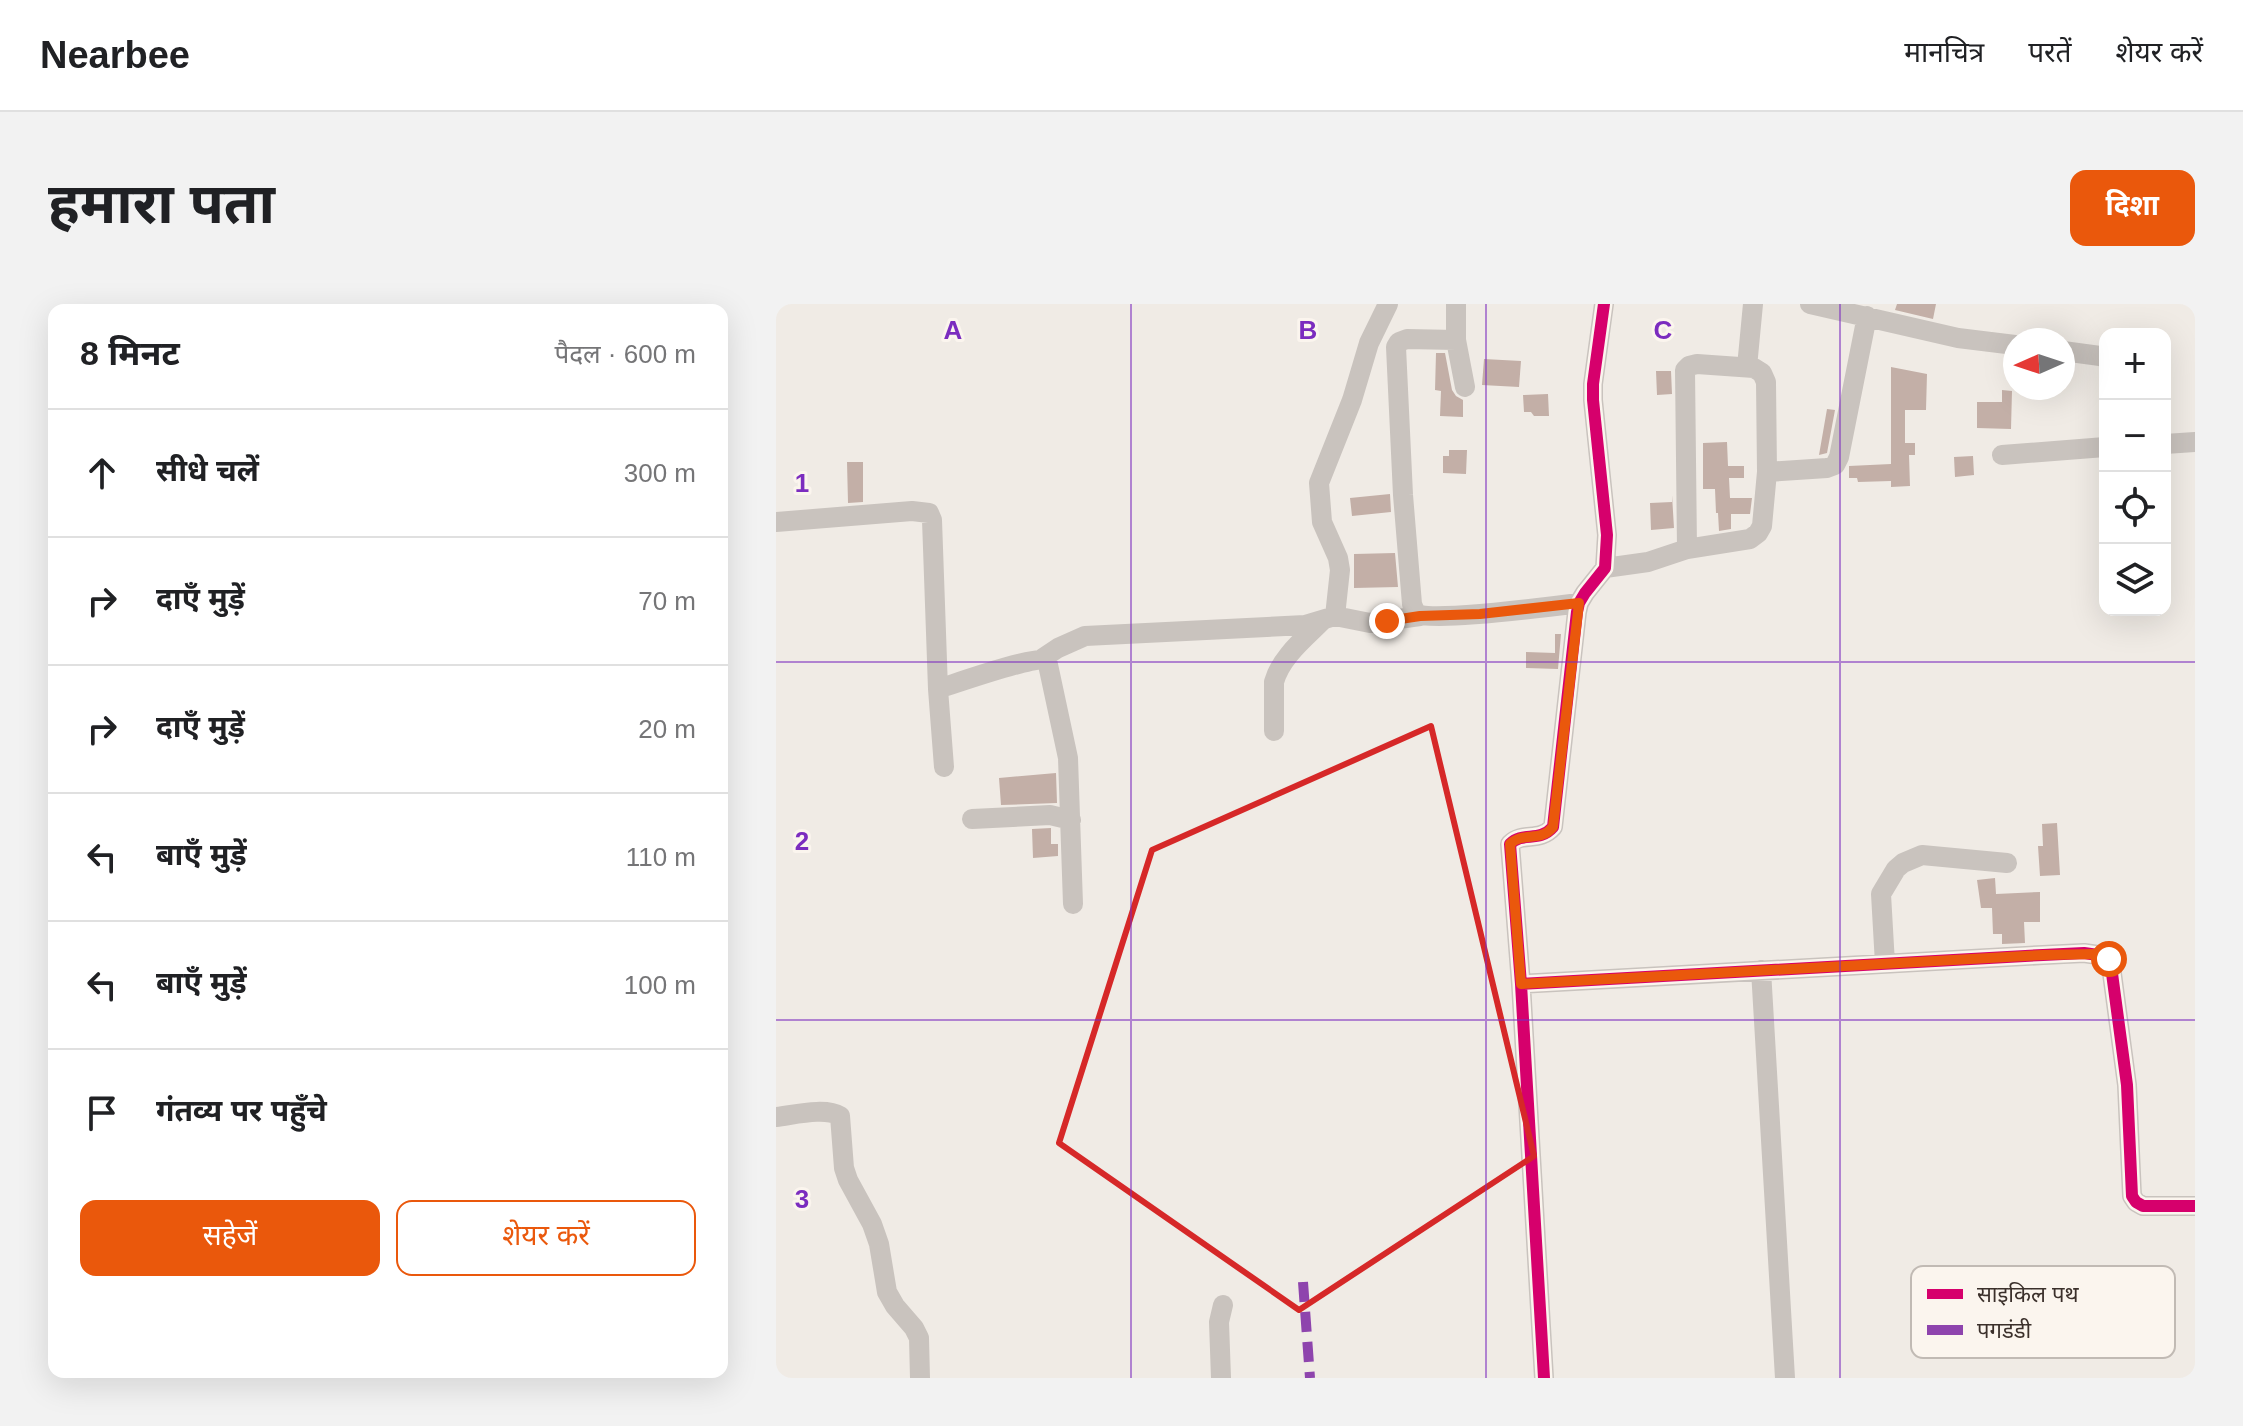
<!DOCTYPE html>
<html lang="hi">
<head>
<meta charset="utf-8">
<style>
	body { margin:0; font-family:Arial,"Noto Sans Devanagari",sans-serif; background:#f2f2f2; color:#202124 }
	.controls { position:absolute; right:24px; top:24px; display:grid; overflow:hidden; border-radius:16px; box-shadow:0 8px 32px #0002 }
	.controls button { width:72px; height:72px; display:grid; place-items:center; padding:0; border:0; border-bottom:2px solid #e0e0e0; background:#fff; color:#202124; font:40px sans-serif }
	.compass { position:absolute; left:1227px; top:24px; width:72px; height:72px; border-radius:50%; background:#fff; box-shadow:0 8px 32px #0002; rotate:267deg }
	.stop { position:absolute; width:24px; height:24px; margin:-18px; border:6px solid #ea580c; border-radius:50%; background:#fff }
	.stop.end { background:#ea580c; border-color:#fff; box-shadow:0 2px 8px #0008 }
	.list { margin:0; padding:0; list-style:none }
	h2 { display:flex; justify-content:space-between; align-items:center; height:104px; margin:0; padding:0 32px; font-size:34px }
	h2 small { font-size:26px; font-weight:400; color:#757577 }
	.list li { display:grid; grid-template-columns:52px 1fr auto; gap:24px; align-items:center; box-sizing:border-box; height:128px; padding:0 32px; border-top:2px solid #e0e0e0 }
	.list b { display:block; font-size:30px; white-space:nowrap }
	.list em { font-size:26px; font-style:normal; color:#757577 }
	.actions { display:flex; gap:16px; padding:24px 32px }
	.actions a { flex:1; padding:18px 0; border:2px solid #ea580c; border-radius:16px; text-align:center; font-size:28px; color:#ea580c }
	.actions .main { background:#ea580c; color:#fff }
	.icon { flex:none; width:44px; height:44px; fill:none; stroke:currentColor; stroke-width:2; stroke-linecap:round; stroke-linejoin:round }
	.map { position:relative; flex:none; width:1419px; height:1074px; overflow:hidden; border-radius:16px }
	header { display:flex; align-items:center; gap:48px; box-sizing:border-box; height:112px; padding:0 40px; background:#fff; border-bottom:2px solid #e0e0e0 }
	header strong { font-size:38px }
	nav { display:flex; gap:44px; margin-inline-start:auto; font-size:28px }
	.intro { display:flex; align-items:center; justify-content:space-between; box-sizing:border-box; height:192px; padding:0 48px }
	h1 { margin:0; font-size:56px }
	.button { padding:20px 36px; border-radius:16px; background:#ea580c; color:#fff; font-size:28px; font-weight:700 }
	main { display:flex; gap:48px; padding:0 48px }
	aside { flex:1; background:#fff; border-radius:16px; box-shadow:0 8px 32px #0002 }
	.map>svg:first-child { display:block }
	.building { fill:#c3afa7 }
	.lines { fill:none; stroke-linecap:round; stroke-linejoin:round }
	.minor { stroke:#c9c3be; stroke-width:20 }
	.quiet { stroke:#8e44ad; stroke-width:10; stroke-dasharray:20 10; stroke-linecap:butt }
	.cycleway-casing { stroke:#fbf5ee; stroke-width:17 }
	.cycleway { stroke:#d6006c; stroke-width:12 }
	.route { stroke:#ea580c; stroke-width:10 }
	.marked { fill:none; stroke:#d62828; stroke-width:6; stroke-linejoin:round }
	.grid { fill:none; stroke:#7b2cbf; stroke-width:2; stroke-opacity:0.55 }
	.key { fill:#fbf5ee; stroke:#c1bab4; stroke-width:2 }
	.key-label { font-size:22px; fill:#3b302b }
	.grid-label { font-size:26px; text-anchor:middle; font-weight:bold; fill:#7b2cbf; stroke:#fbf5ee; stroke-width:6; stroke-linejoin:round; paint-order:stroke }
</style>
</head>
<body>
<header>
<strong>Nearbee</strong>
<nav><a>मानचित्र</a><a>परतें</a><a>शेयर करें</a></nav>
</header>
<div class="intro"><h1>हमारा पता</h1><a class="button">दिशा</a></div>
<main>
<aside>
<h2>8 मिनट<small>पैदल · 600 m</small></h2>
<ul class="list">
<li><svg class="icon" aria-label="ahead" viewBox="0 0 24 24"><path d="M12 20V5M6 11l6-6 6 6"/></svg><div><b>सीधे चलें</b></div><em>300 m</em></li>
<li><svg class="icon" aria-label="right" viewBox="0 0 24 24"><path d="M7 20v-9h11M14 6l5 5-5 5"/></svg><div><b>दाएँ मुड़ें</b></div><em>70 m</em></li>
<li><svg class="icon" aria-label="right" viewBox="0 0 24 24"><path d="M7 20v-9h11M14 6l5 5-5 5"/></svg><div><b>दाएँ मुड़ें</b></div><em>20 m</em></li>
<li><svg class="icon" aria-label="left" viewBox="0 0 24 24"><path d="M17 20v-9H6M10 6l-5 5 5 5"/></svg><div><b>बाएँ मुड़ें</b></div><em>110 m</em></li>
<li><svg class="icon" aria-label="left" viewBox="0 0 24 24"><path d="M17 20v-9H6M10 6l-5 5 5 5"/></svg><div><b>बाएँ मुड़ें</b></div><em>100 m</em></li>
<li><svg class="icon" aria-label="arrive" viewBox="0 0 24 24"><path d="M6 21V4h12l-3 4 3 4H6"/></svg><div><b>गंतव्य पर पहुँचे</b></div></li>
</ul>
<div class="actions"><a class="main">सहेजें</a><a>शेयर करें</a></div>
</aside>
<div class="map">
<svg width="1419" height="1074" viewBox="0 0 1419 1074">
	<rect width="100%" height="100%" fill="#f0ebe5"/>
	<path class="building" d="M1121,0H1160L1157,15L1119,6Z
		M660,49H669L676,86L680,92L687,96V113L664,112L665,87L659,86Z
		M708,55L745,57L743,83L706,81Z
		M1115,63L1151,70L1150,106H1129V139H1139V151H1133L1134,182L1115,183V177L1082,178L1081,174H1073V162L1115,160Z
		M880,67H895L896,90L881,91Z
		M1226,86L1236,87L1235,125L1201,124V98H1226Z
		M772,90L773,112H758L755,108H748L747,91Z
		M1051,105L1059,106L1051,149L1043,151Z
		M951,138L952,162H968V174H953L954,194H976L974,210H955V225L943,227L942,209H940L939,185H927V139Z
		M673,146H691L690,170L667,169V152H673Z
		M1197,152L1198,171L1179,173L1178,153Z
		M71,158H87V198L72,199Z
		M614,190L615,208L576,212L574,194Z
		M896,191L898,224L875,226L874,199L896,198Z
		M619,249L622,283L578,284V250Z
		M779,330H785L782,365L750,364V348L779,349Z
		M280,469L281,499L225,501L223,474Z
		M1281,519L1284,571L1264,572L1262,542H1267L1266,520Z
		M275,524V540H282V552L257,554L256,525Z
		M1219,574L1220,590L1264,588V618H1248L1249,639L1226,640V630H1217L1216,604H1205L1201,576Z"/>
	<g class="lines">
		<path class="minor" d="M680,0V36L689,83
			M1034,0L1182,34L1239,41
			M680,36L631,35L623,38L620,43L627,191L636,300C638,305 638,307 642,310C655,318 780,302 803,299
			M1287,47L1324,52L1329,54
			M971,63L977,0
			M1389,140L1419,138
			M1226,151L1329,143
			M991,168L1051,164L1059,161L1063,153L1091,12
			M0,218L136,207L153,209L156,216L162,385L168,463
			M829,264L872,258L911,245L974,235L982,229L986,222L991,168L990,78L986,69L978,64L921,60L913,62L909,66L911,245
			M559,312L564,266L562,254L546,218L543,179L576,96L593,39L612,0
			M267,354L282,344L309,332L529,321L559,312L594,319L644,312
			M162,385C181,379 257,352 271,356L292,454L297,600
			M498,427V378C505,353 528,335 546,317
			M196,515L274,511L295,516
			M1109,660L1105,590L1120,565L1127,559L1146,551L1231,559
			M985,666L1009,1074
			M745,680L1267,651L1308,649L1329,652L1335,662L1351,781L1356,892L1360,898L1367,902H1419
			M0,813C18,811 49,803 64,812L68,864L72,876L96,920L103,940L111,988L119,1002L138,1024L143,1034L144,1074
			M445,1074L443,1018L447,1001
			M768,1074L745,680L734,540C747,527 763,539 777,523L801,308L803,299L809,289L829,264L831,231L817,96V80L828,0"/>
		<path class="quiet" d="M527,978L534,1074"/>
		<g class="cycleway-casing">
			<path id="cycleway" d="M745,680L1267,651L1308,649L1329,652L1335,662L1351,781L1356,892L1360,898L1367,902H1419
				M768,1074L745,680L734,540C747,527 763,539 777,523L801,308L803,299L809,289L829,264L831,231L817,96V80L828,0"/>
		</g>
		<use href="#cycleway" class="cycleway"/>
	</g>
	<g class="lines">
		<path class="route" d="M611,317L644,312L704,310L803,299L777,523C764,539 748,527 734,540L745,680L1267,651L1319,650L1333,655"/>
	</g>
	<path class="marked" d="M655,422L758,852L523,1006L283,839L376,546Z"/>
	<path class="grid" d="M355,0V1074M710,0V1074M1064,0V1074M0,358H1419M0,716H1419"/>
	<rect x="1135" y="962" width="264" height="92" rx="12" class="key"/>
	<rect x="1151" y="985" width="36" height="10" fill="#d6006c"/>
	<rect x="1151" y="1021" width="36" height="10" fill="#8e44ad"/>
	<g class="key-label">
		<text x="1201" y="998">साइकिल पथ</text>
		<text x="1201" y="1034">पगडंडी</text>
	</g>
	<g class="grid-label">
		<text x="177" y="35">A</text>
		<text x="532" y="35">B</text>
		<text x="887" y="35">C</text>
		<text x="26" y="188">1</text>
		<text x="26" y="546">2</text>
		<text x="26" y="904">3</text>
	</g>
</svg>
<div class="controls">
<button>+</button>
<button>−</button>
<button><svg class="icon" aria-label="locate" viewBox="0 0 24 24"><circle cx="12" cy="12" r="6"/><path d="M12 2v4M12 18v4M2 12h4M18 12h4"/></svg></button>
<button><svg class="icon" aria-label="layers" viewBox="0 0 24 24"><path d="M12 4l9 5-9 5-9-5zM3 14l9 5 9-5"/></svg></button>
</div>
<svg class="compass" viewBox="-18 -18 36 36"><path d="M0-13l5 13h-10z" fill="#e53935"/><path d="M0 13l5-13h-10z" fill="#757577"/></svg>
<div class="stop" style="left:1333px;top:655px"></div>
<div class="stop end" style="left:611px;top:317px"></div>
</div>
</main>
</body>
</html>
